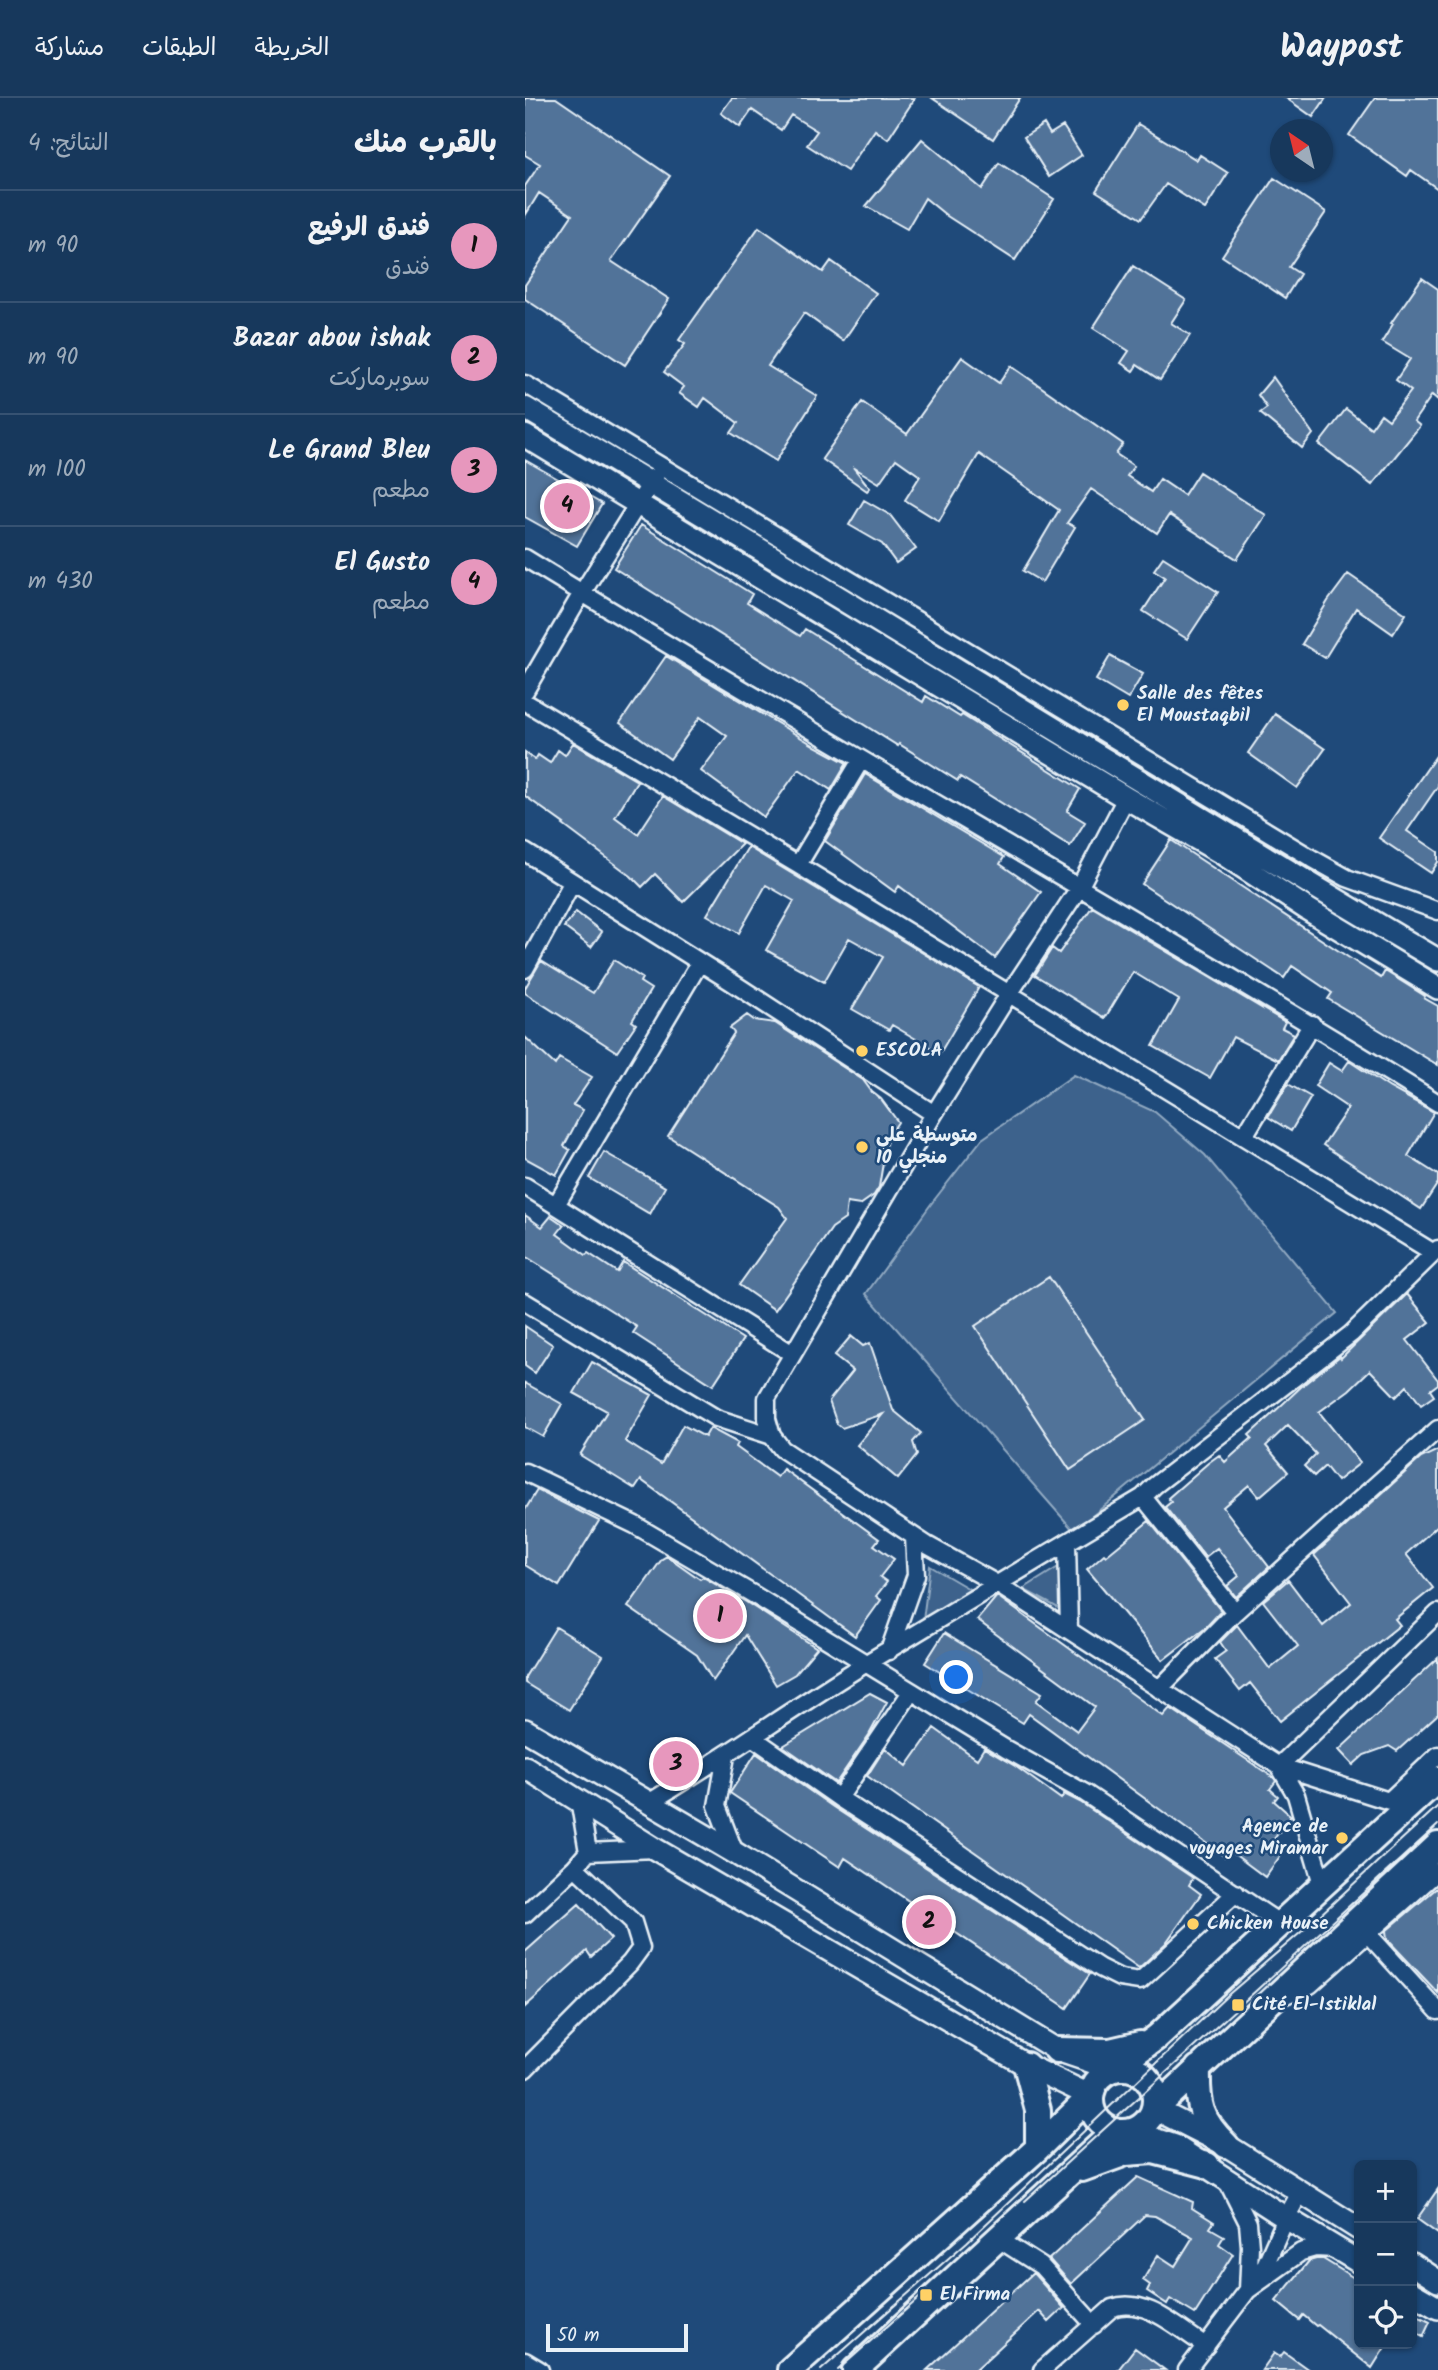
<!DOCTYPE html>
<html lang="ar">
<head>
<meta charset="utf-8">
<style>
	body { margin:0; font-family:Kalam,"Playpen Sans Arabic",sans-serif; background:#244365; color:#f1f3f6; direction:rtl }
	.controls { position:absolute; right:21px; bottom:21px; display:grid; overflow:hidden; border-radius:10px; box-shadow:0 2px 5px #0004 }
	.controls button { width:63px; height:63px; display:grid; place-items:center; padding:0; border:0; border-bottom:2px solid #365272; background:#17385c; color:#f1f3f6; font:35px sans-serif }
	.compass { position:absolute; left:745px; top:21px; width:63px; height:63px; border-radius:50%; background:#17385c; box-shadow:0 2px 5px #0004; rotate:325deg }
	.scale { position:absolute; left:21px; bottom:18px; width:142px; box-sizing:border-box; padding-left:7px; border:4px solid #e8f1f8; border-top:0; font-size:19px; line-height:24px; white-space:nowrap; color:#e8f1f8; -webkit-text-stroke:5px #1f4a7a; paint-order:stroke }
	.you { position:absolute; left:432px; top:1580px; width:24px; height:24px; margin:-18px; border:5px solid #fff; border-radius:50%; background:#1a73e8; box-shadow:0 0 0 10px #1a73e833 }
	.badge { display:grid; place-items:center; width:46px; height:46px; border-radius:50%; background:#e797bd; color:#111; font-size:23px; font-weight:700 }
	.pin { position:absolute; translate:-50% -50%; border:4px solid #fff; box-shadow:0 2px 7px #0006 }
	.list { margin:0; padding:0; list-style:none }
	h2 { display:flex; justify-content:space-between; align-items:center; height:91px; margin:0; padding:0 28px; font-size:30px }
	h2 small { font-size:23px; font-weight:400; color:#9eacbb }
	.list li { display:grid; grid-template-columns:46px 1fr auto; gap:21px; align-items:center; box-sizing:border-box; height:112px; padding:0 28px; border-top:2px solid #365272 }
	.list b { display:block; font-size:26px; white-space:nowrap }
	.list p { margin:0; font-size:23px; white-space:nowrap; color:#9eacbb }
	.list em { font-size:23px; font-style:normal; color:#9eacbb }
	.icon { flex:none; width:38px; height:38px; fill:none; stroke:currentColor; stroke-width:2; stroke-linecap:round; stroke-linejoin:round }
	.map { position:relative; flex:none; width:913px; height:2272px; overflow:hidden; direction:ltr }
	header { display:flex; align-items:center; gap:42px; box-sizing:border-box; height:98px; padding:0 35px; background:#17385c; border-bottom:2px solid #365272 }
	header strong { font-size:33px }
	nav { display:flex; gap:38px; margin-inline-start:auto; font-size:24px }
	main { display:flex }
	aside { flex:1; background:#17385c }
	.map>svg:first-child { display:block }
	.green { fill:#3c628c; stroke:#92aac2; stroke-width:2 }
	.building { fill:#517399; stroke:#e8f1f8; stroke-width:2 }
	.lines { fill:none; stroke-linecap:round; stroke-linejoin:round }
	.minor-casing { stroke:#e8f1f8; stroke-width:21 }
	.secondary-casing { stroke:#e8f1f8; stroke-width:26 }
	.primary-casing { stroke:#e8f1f8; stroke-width:30 }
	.minor { stroke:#1f4a7a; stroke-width:16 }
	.secondary { stroke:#1f4a7a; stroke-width:21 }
	.primary { stroke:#1f4a7a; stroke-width:24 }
	.tram { stroke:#e8f1f8; stroke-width:2 }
	.poi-dot { fill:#ffd166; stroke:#1f4a7a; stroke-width:2.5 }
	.labels { text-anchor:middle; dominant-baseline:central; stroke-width:5; stroke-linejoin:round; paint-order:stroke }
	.poi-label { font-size:19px; font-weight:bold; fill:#e8f1f8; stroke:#1f4a7a; text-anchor:start }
</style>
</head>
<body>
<header>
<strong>Waypost</strong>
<nav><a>الخريطة</a><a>الطبقات</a><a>مشاركة</a></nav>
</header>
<main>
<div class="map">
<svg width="913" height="2272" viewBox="0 0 913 2272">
	<rect width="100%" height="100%" fill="#1f4a7a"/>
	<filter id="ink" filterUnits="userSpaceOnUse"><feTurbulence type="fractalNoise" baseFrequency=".0143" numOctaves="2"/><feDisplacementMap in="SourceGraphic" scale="14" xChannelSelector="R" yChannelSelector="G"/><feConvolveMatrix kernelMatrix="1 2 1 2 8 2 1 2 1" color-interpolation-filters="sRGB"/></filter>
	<g filter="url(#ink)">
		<path class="green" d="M549,977L630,1014L680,1057L812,1215L549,1433L341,1196L406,1106L457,1041Z
			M405,1468L446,1492L398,1522Z
			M535,1468V1511L498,1491Z"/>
		<path class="building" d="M0,0H31L145,78L86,163L144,201L100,267L0,201V187L47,117L14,95L0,118V88L15,66L0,57Z
			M207,0H390L363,41L350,32L322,73L282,47L292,33L266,17L256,32L227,12L215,29L196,15Z
			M407,0H495L468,41Z
			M761,0H801L788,19Z
			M850,0H913V91L886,72L882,78L824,37Z
			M519,26L525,36L538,28L557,57L524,79L499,39Z
			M613,26L672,62L675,57L703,75L680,111L641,86L616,121L571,93Z
			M397,41L457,91L474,65L529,101L490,162L422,118L400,100L382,131L341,108Z
			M749,80L801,114L764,169L775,176L760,200L697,158Z
			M234,129L298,174L306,163L351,195L318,243L279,215L243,268L292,298L251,363L206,335L213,325L180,300L174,309L154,295L159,289L139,274L160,246L154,242Z
			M608,168L661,202L646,225L665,237L635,282L612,267L608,273L596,265L604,253L568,230Z
			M897,180L913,191V302L907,297L889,323L895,328L847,387L794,346L821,311L846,330L856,316L864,322L886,293L871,282L885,261L857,244L868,226L866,225Z
			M437,259L474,285L486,268L598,346L591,356L609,368L602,378L626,394L635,381L659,397L674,374L741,417L712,461L644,417L632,435L566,391L542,425L550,429L517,484L498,473L534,412L454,356L414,423L380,402L395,378L371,361L354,385L328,369L345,390L342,393L297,361L337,304L382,336Z
			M748,279L788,336L777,350L735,315L742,310L733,297Z
			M0,362L77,406L52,448L0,419Z
			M339,402L365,417L391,451L371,465L357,446L324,427Z
			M116,427L227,496L222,505L275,538L280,531L398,604L401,598L435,619L437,617L555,691L542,713L560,724L545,748L435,679L433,683L374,646L373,648L89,470Z
			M638,459L693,494L662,541L618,513L640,479L629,472Z
			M823,476L881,516L868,536L831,510L800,560L777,546L803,503Z
			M141,558L290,648L322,665L306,692L274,671L239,719L176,673L202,638L175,619L145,661L95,625Z
			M585,558L618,576L603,601L571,582Z
			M750,616L800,651L772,690L723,655Z
			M48,645L112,683L90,719L113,736L138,698L217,746L158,804L130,776L117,789L106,778L38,727L39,726L0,698V654L10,662L13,657L25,665L33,652L40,657Z
			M913,655V688L882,733L913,754V764L906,775L854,740Z
			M340,676L479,759L475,766L516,794L470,860L374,788L370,794L300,743Z
			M646,742L832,865L856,880L860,873L900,898L899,900L913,908V967L803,901L807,895L767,868L759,880L617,786Z
			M223,749L454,889L415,955L367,927L364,932L327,911L358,859L324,840L299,884L241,852L269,803L241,787L214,835L182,817Z
			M567,809L760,924L757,930L769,936L753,962L708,939L685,980L628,948L654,902L608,874L580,920L510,877L527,850L534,855Z
			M51,814L77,834L66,849L39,829Z
			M89,862L117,880L115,884L126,891L107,923L111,926L92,954L0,895V890L16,863L68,895Z
			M222,917L229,922L250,925L338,982L347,994L356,1001L373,1024L362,1041L354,1089L349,1097L335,1107L322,1105L320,1121L307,1130L250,1212L214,1187L262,1120L254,1109L143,1038L209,935L205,930Z
			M0,939L30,967L34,960L67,979L48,1007L58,1012L39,1048L45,1052L31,1077L0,1060Z
			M824,963L865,990L909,1014L883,1058L913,1077V1085L896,1111L798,1047L823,1010L790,988L804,965L817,973Z
			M763,986L786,999L766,1033L743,1019Z
			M79,1054L140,1089L125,1116L64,1080Z
			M0,1117L17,1129L26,1118L39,1127L32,1136L61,1157L63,1155L92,1174L98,1164L218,1241L188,1287L108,1235L112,1229L0,1158Z
			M524,1179L620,1322L545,1372L450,1228Z
			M882,1196L905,1224L882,1242L913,1282V1286L905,1292L909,1298L896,1307L882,1288L871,1299L845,1272L824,1292L794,1314L835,1365L812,1383L800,1368L789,1378L779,1368L791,1356L763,1327L741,1348L763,1374L734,1399L724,1387L698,1409L744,1469L711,1499L702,1488L714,1478L692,1450L680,1459L640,1409L646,1404L643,1400L683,1365L694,1357L700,1364L727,1340L724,1337L746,1317L778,1287L815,1258L816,1260Z
			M0,1228L28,1247L10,1275L0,1268Z
			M326,1238L338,1248L345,1245L368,1312L396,1335L388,1344L392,1357L373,1381L332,1347L358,1316L317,1330L312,1326L304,1303L328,1273L309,1258Z
			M67,1264L127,1297L100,1343L136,1366L158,1327L180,1339L185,1330L213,1345L211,1349L252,1379L258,1371L354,1441L349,1447L369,1461L355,1479L362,1484L351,1498L356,1502L330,1538L116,1382L110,1391L55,1357L82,1313L49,1295Z
			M0,1285L37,1306L18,1339L0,1329Z
			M913,1352V1427L881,1456L908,1490L870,1521L875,1527L755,1623L725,1585L715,1593L690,1561L701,1553L695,1544L712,1527L745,1571L773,1548L738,1503L763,1482L798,1528L826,1505L789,1457L896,1360Z
			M12,1392L74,1423L34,1488L0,1467V1412Z
			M624,1423L696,1513L682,1528L638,1562L562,1471L579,1456L581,1458Z
			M142,1458L175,1481L178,1479L221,1504L292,1550L270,1576L251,1587L220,1537L188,1583L172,1557L103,1509L137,1461Z
			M472,1498L638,1618L645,1610L749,1680L751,1683L745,1691L753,1698L749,1703L766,1718L749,1741L761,1750L740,1779L705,1753L700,1759L504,1616L498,1625L400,1565L419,1535L517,1595L511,1603L552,1633L570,1609L452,1522Z
			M31,1529L78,1558L44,1612L0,1585V1579Z
			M913,1560V1616L872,1653L864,1648L839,1657L828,1667L814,1652Z
			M345,1595L362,1604L344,1637L311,1685L258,1648Z
			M409,1630L452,1661L459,1650L490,1668L536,1701L539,1696L555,1704L668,1780L664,1787L676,1796L640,1846L614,1870L342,1678L360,1650L382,1668Z
			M231,1655L308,1709L565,1876L542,1910L320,1760L315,1769L205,1695Z
			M913,1789V1895L862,1841L861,1833Z
			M54,1806L86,1841L66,1859L62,1853L0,1909V1854Z
			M613,2079L668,2104L667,2110L689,2124L685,2130L699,2138L694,2146L708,2156L670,2216L645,2201L642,2206L622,2193L625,2187L618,2182L633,2157L650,2168L668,2139L630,2118L620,2117L546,2186L524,2161Z
			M913,2091V2136L892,2121Z
			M791,2161H798L834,2183V2246H862L847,2270L793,2227L791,2228L778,2217L774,2222L751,2203L784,2163Z
			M508,2175L539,2210L524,2224L514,2213L450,2272H402Z
			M887,2215L905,2224L898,2239L887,2233Z
			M610,2250L640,2272H593Z
			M759,2254L784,2272H737L749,2255L755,2259Z"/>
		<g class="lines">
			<g class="minor-casing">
				<path id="minor" d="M0,286L788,761L822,780L913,813
					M0,460C302,646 612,818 913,1005
					M0,593L57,495L131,377
					M0,604L273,767L909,1155
					M601,700L554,790L484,896L409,1016L242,1300V1321L247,1338L257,1351L402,1447L472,1486L754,1668L913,1515
					M0,754L205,883L409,1016
					M273,767L336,662
					M0,871L47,785
					M719,1038L787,926
					M0,1088L266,1255
					M31,1107L175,864
					M0,1204L191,1320L247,1338
					M0,1374L110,1427L226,1495L481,1651L560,1695L754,1825
					M618,1399L710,1514
					M542,1444L544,1532
					M364,1553L391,1477L389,1439
					M634,1591L710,1514L913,1331
					M227,1639L314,1700L575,1870L595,1880L615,1883L711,1795
					M201,1658L192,1708L210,1755
					M314,1700L386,1594
					M54,1701L63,1754
					M866,1701L913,1657
					M125,1704C198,1660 267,1611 340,1566C432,1510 525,1454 618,1399L629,1388L826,1236L913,1151
					M797,1786L771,1697L754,1668L864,1703L894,1696
					M0,1816L50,1769L63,1754L130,1751
					M843,1836L913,1913
					M760,1897L785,1887L913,1773
					M0,1971L105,1865L116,1850L108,1824L50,1769
					M702,2083L723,2125L725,2148L723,2192L776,2154L790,2150L810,2151
					M472,2140L516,2168L569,2227
					M0,2263L15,2272
					M517,2272L587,2210C621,2198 653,2231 681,2248
					M662,2272L738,2172L761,2120L776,2093"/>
			</g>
			<g class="secondary-casing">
				<path id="secondary" d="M0,310C306,492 607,681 913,862
					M0,338L601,700L698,756L782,811L913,890
					M0,1632L210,1755L532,1952L588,1971
					M0,1669L130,1751L501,1967L566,1998
					M630,2011L701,2047L834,2131
					M605,2033L650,2048L761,2120L834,2164
					M887,2166L913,2183
					M887,2195L913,2210"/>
			</g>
			<g class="primary-casing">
				<path id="primary" d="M532,1952L585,1953L615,1946
					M501,1967L513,2012V2050
					M566 2002a32 32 0 1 1 64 0a32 32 0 1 1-64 0Z
					M673,1970C672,2006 675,2022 701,2047
					M588,1971L632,1939L913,1681
					M630,2011L913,1747
					M557,2071L601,2055L628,2053L682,2067
					M265,2272L513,2050L566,1998
					M330,2272L590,2033"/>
			</g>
			<use href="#minor" class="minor"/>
			<use href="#secondary" class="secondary"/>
			<use href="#primary" class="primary"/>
			<path class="tram" d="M500,2103C637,1977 776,1853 913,1727
				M296,2272L442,2144L704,1896L782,1829L913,1708
				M313,2272L402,2193"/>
		</g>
	</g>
	<g class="poi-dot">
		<circle cx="598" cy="607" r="7"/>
		<circle cx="337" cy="953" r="7"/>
		<circle cx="337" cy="1049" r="7"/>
		<circle cx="817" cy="1740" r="7"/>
		<circle cx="668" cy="1826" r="7"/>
		<rect x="706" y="1900" width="14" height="14" rx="3.5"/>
		<rect x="394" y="2190" width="14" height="14" rx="3.5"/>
	</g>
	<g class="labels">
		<g class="poi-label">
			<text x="612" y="596">Salle des fêtes<tspan x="612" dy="22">El Moustaqbil</tspan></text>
			<text x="351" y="953">ESCOLA</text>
			<text x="351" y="1038">متوسطة علي<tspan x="351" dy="22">منجلي 10</tspan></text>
			<text x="803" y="1729" text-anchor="end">Agence de<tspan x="803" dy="22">voyages Miramar</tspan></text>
			<text x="682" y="1826">Chicken House</text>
			<text x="727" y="1907">Cité El-Istiklal</text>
			<text x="415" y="2197">El Firma</text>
		</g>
	</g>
</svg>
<div class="controls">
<button>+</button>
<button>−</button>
<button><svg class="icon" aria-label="locate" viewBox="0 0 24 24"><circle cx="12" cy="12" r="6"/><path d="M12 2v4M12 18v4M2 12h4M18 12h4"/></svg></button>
</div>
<svg class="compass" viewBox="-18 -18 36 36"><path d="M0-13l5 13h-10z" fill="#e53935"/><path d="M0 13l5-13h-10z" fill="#9eacbb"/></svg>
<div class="scale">50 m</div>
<div class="you"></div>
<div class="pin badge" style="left:195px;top:1518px">1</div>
<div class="pin badge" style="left:404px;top:1824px">2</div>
<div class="pin badge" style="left:151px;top:1666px">3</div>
<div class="pin badge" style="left:42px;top:408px">4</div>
</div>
<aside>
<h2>بالقرب منك<small>النتائج: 4</small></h2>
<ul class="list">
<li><span class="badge">1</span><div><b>فندق الرفيع</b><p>فندق</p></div><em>90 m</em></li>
<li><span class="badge">2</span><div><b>Bazar abou ishak</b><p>سوبرماركت</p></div><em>90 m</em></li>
<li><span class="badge">3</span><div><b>Le Grand Bleu</b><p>مطعم</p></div><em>100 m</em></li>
<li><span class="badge">4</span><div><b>El Gusto</b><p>مطعم</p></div><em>430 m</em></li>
</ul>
</aside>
</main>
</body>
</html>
